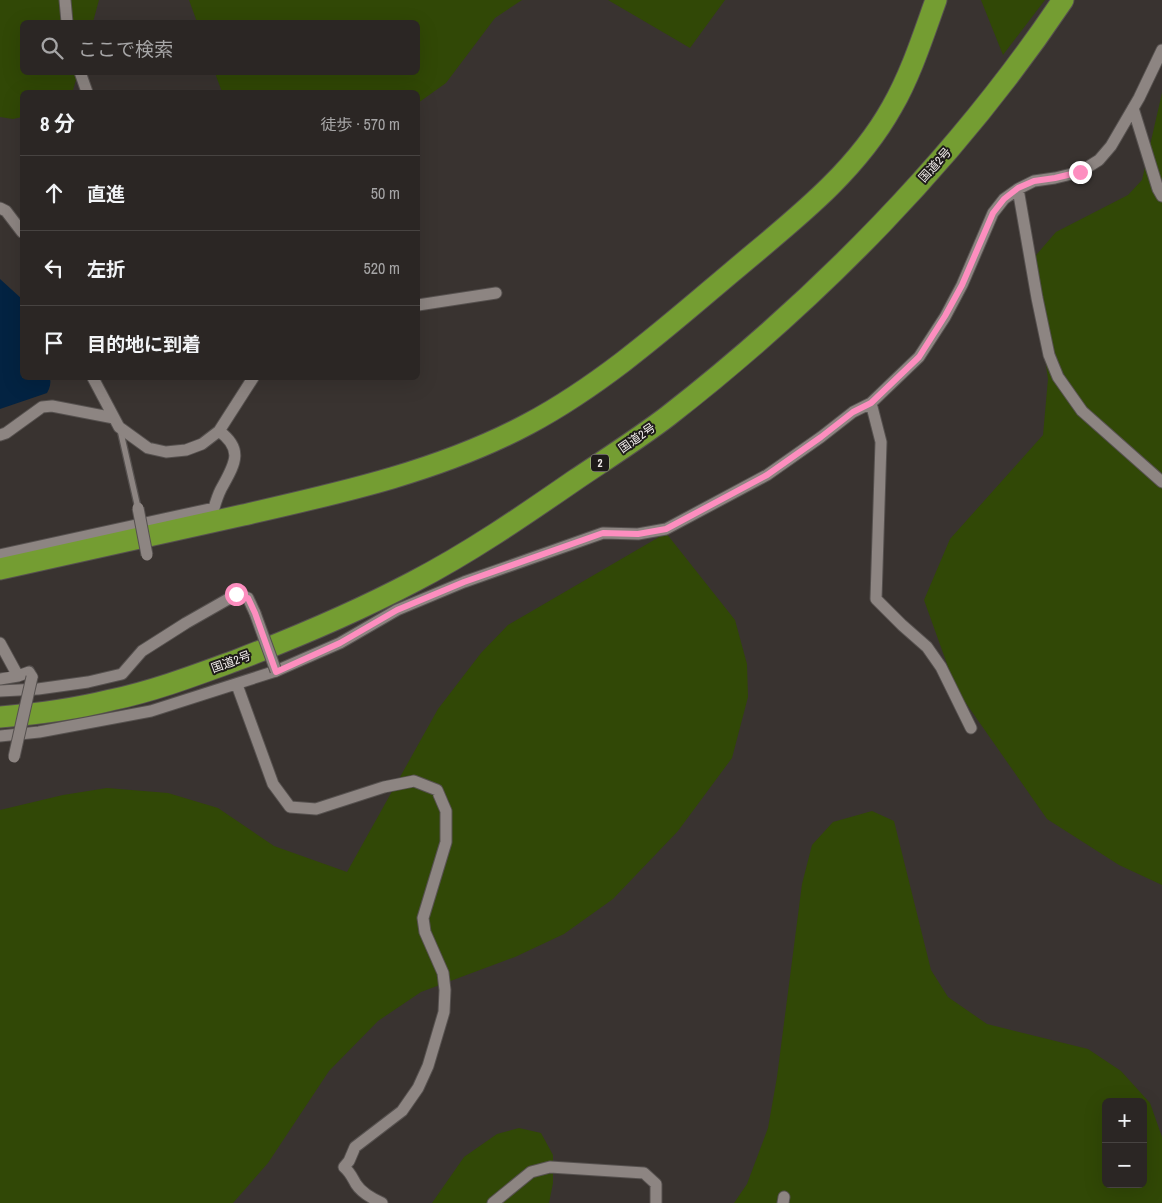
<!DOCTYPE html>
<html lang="ja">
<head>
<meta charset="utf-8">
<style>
	body { margin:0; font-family:"Archivo Narrow","Noto Sans JP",sans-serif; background:#373231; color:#f1f3f6 }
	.controls { position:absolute; right:15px; bottom:15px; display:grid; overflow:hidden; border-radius:8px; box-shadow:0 5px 20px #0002 }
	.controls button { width:45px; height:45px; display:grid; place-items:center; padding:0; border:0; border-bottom:1px solid #474341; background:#2b2624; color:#f1f3f6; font:25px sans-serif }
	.stop { position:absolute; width:15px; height:15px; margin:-11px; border:4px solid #fd8ebf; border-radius:50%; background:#fff }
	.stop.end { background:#fd8ebf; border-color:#fff; box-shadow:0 1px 5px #0008 }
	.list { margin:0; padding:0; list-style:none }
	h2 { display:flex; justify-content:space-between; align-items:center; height:65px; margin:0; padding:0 20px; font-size:21px }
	h2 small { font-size:16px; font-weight:400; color:#a6a5a6 }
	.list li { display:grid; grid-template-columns:32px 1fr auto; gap:15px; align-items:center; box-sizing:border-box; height:75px; padding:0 20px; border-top:1px solid #474341 }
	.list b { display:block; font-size:19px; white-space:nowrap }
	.list em { font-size:16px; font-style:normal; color:#a6a5a6 }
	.icon { flex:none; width:28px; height:28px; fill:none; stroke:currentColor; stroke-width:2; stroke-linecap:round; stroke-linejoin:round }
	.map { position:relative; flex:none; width:1162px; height:1203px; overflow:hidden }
	.search { position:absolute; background:#2b2624; box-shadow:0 5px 20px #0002; left:20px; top:20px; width:400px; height:55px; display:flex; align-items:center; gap:12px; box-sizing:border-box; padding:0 18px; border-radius:8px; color:#a6a5a6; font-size:19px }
	.panel { position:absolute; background:#2b2624; box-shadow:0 5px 20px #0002; left:20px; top:90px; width:400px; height:290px; border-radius:8px }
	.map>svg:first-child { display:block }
	.green { fill:#314806; fill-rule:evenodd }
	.water { fill:#032342 }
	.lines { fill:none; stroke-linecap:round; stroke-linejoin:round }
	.lane-casing { stroke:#56514f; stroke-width:8 }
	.street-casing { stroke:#56514f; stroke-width:13 }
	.highway-casing { stroke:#56514f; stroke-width:23 }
	.lane { stroke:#8d8582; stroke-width:5.5 }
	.street { stroke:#8d8582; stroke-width:11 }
	.highway { stroke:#749d32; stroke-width:21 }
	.street-bridge-casing { stroke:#56514f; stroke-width:13; stroke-linecap:butt }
	.street-bridge { stroke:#8d8582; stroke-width:11 }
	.route { stroke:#fd8ebf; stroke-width:6 }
	.labels { text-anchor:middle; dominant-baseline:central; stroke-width:4; stroke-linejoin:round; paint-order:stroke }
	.shield { fill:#1e1b1a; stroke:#b2adac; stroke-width:1 }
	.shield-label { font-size:11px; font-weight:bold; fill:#f1eceb }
	.street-label { font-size:12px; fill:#f1eceb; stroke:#1e1b1a }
</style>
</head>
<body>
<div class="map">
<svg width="1162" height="1203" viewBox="0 0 1162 1203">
	<rect width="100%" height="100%" fill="#393330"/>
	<path class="green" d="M0,0H99L93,22H22V72L78,73L73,90L70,92H22V117L13,119L0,117Z
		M189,0H522L495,18L446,83L418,103V92H222L215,73L418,72V22H197Z
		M608,0H725L690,48Z
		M981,0H1045L1003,55Z
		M1162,93V885L1119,865L1047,819L956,689L924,600L950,539L1043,435L1048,379L1031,261L1056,232L1128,195L1142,180Z
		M666,533L735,620L747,664L748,697L732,758L678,831L613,899L564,934L515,957L421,992L378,1021L329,1071L268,1163L233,1203H0V810L63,795L107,788L168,793L218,808L274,846L347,872L438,709L481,653L508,625Z
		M872,811L894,821L931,970L948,997L987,1024L1088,1049L1121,1071L1150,1103L1162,1137V1203H734L747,1184L768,1128L777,1077L802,884L812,845L833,822ZM1106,1102H1143V1184H1106Z
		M519,1128L541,1133L553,1155V1183L549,1203H432L464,1157L497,1134Z"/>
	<path class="water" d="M0,279L22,299V378H50C51,383 50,388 47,393L0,409Z"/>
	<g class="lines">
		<g class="lane-casing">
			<path id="lane" d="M120,429L138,508"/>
		</g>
		<g class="street-casing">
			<path id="street" d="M65,0L67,22
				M80,72L87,92
				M1133,108L1158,189L1162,196
				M1018,189L1037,298L1049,355L1058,377L1082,411L1162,482
				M0,208L6,211L22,232
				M418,305L496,293
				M93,378L119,427L148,448L166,452L186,450L202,444L219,431L253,378
				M871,403L881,442L876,599L902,625L927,647L941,667L971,728
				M0,435L6,433L42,407L52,406L114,418
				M0,555L214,508C216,501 218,495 221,489C234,465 245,450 219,431
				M0,643L18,676
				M0,679L18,676L29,672L32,677
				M237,685L273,784L290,807L316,809L384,787L414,781L437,790L446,811V842L423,918L425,932L443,973L445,990L444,1012L428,1066L418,1088L402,1111L355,1147L349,1161L344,1167C350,1172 352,1177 356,1184C361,1192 373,1199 382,1203
				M0,691L38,689L88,682L122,674L142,651L186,623L237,594L248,598L255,613
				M0,736L39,732L151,711L276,671L340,643L397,610L464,582L603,533L638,534L666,529L767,475L821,437L853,412L871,403L919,357L945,317L962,285L993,213L1004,199L1018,189L1034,181L1055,178L1080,172L1099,160L1111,146L1139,98L1162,50
				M493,1203L531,1172L550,1167L644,1173L656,1184V1203
				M783,1203L784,1197"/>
		</g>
		<g class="highway-casing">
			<path id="highway" d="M0,569C81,551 162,533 243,515C340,493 440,471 528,424C603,384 668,326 732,272C791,222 854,175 892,107C911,74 923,36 936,0
				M0,717C37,714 75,709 111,700C154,691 196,675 237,660C297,637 356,612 413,582C469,553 523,516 575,480C606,459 638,439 668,416C818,299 957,158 1063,0"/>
		</g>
		<use href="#lane" class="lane"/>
		<use href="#street" class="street"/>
		<use href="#highway" class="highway"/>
		<g class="street-bridge-casing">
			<path id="street-bridge" d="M138,508L147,555
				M255,613L276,671
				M14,757L32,677"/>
		</g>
		<use href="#street-bridge" class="street-bridge"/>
	</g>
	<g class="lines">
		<path class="route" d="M236,594L248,598L255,613L276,672L340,643L397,610L464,582L603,533L638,534L666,529L767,475L821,437L853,412L871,403L919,357L945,316L962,285L993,213L1004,199L1018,188L1034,181L1055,178L1080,172"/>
	</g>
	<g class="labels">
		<rect class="shield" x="591" y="454.5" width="18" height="17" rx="4"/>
		<g class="shield-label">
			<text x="600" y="463">2</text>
		</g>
		<g class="street-label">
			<text transform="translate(935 165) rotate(-48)">国道2号</text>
			<text transform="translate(637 438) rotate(-35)">国道2号</text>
			<text transform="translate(231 662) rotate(-20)">国道2号</text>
		</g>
	</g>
</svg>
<div class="controls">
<button>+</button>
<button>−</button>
</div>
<div class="stop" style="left:236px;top:594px"></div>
<div class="stop end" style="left:1080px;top:172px"></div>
<div class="search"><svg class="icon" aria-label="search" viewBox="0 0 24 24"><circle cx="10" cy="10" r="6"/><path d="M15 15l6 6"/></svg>ここで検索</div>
<section class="panel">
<h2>8 分<small>徒歩 · 570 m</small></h2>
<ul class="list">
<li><svg class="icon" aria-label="ahead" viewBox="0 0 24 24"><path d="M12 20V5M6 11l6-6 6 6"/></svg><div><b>直進</b></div><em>50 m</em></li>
<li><svg class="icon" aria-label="left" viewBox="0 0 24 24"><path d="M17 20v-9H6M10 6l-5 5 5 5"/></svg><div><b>左折</b></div><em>520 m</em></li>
<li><svg class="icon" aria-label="arrive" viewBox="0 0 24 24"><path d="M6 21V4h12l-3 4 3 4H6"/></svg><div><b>目的地に到着</b></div></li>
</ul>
</section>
</div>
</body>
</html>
